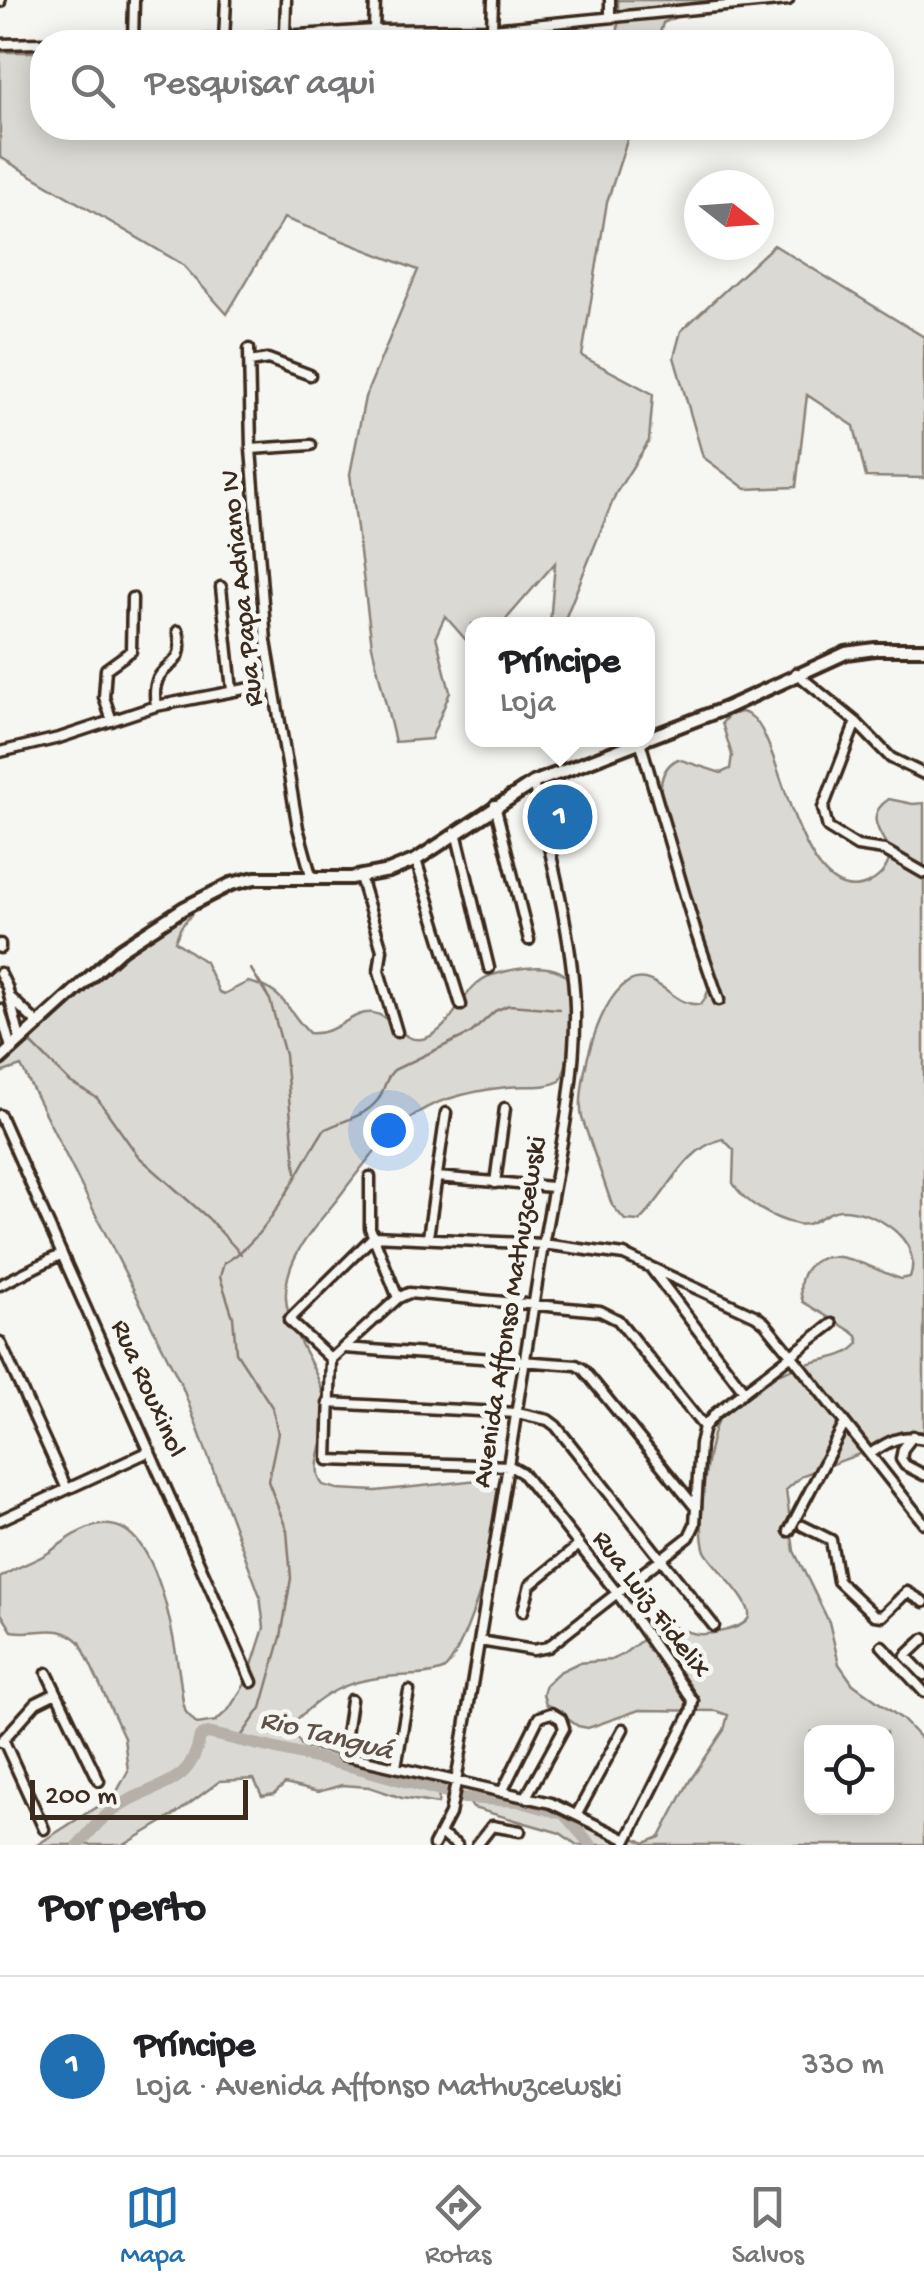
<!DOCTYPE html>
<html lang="pt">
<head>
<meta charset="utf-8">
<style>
	body { margin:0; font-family:"Gochi Hand",sans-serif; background:#f6f6f6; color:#202124 }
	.controls { position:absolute; right:30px; bottom:30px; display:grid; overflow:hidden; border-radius:20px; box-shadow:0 5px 25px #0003 }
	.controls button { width:90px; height:90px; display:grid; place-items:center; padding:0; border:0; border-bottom:2px solid #e0e0e0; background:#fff; color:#202124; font:50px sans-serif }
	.compass { position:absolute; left:684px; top:170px; width:90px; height:90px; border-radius:50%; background:#fff; box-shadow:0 5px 25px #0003; rotate:107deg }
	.scale { position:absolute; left:30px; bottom:25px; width:218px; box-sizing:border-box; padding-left:10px; border:5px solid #3b2a1e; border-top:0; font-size:28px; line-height:35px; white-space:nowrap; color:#3b2a1e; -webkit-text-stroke:8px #f6f6f2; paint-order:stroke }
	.you { position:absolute; left:388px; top:1130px; width:35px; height:35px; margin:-25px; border:8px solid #fff; border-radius:50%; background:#1a73e8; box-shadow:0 0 0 15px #1a73e833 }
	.badge { display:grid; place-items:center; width:65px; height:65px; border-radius:50%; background:#1f6fb2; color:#fff; font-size:32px; font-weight:700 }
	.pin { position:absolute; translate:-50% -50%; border:5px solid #fff; box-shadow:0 2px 10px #0006 }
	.popup { position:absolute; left:465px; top:617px; width:190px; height:130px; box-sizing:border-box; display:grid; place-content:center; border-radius:20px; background:#fff; filter:drop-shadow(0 2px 8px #0005); font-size:32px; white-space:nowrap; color:#757577 }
	.popup b { font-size:38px; color:#202124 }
	.popup::after { content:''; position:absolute; left:50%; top:100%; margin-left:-20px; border:20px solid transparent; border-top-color:#fff }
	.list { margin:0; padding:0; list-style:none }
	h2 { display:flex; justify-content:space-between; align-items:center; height:130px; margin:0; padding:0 40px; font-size:42px }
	h2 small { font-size:32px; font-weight:400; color:#757577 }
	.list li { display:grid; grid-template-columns:65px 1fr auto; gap:30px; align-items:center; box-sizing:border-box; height:180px; padding:0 40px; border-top:2px solid #e0e0e0 }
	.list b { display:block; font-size:38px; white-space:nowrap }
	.list p { margin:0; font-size:32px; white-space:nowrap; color:#757577 }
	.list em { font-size:32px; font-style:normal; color:#757577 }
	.icon { flex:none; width:55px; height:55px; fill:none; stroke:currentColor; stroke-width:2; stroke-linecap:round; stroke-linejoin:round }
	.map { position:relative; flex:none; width:924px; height:1845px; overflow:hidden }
	.search { position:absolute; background:#fff; box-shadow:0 5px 25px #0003; left:30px; right:30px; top:30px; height:110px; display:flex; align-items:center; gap:25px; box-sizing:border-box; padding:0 35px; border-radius:40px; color:#757577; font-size:38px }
	.sheet { height:310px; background:#fff }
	nav { display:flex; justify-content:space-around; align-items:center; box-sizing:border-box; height:140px; border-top:2px solid #e0e0e0; background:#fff; font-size:28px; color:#757577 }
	nav a { display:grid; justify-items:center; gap:5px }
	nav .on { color:#1f6fb2 }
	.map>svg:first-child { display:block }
	.green { fill:#dad9d3; stroke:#8a8278; stroke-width:2.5; fill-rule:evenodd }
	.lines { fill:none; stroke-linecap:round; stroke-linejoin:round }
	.stream { stroke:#857a71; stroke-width:2.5 }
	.river { stroke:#b6b0a9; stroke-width:12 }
	.minor-casing { stroke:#3b2a1e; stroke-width:15 }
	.major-casing { stroke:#3b2a1e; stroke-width:18 }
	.minor { stroke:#f6f6f2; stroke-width:8 }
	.major { stroke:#f6f6f2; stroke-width:10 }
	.labels { text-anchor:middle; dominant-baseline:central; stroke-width:10; stroke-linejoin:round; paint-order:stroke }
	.street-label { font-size:28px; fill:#3b2a1e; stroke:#f6f6f2 }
	.water-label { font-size:30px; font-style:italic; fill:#605248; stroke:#f6f6f2 }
</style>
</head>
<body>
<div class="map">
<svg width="924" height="1845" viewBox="0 0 924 1845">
	<rect width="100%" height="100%" fill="#f6f6f2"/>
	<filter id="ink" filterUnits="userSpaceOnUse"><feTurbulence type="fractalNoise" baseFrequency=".01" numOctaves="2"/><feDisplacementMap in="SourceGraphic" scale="20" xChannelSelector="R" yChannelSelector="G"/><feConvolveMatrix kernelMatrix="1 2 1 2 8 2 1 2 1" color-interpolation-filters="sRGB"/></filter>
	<g filter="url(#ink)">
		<path class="green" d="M618,0H711L663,23L657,42H385L618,35Z
			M0,52H42V128H631L607,202L582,356L653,394L649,441L616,493L563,624H550L555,563L502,624H472V647L445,616L436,636L450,692L431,739L395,742L372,646L350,474L365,397L418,270L284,218L227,314L182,264L0,157Z
			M774,245L924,337V478L866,477L854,426L807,395L796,487L746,489L703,457L674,357L681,331Z
			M742,712C746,713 753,717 755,720C783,750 802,914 869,883C882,876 888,867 891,853C881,833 863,816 889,799L913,804L924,803V1430L803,1475L786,1490L794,1551L829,1622L839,1664L853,1684L902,1719L924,1742V1845H577L560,1833L473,1808L467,1799L478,1791L553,1800L645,1843L660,1837L689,1782L724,1730L728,1715L716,1711L639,1710L588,1728L578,1726L546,1704L543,1694L546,1684L559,1672L578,1663L611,1660L622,1655L662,1625C675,1625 685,1633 698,1634C709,1635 742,1629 748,1619C757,1605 712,1566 705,1551C696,1528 707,1437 720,1416C738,1387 778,1372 810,1363C828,1358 847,1358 859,1343L857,1336L851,1331L803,1302C799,1291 799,1281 805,1271C827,1238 874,1271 901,1279L910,1277C924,1238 872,1209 840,1210C824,1211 814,1228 797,1224C775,1220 743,1202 733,1183L734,1150L723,1139C683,1148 668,1195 639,1221L625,1220L612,1205L582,1118C575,1088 602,970 645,979C667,984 677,1007 701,1004C745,956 615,788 678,759L721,773L730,769L732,755L722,723L729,715ZM812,1732H886V1808H812Z
			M196,909L181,927L175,941L205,962L219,992L224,994L248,982C286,990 286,1010 309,1033C337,1036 351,1010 373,1013C394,1016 402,1046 426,1038C456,1027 462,984 492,975C511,969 560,958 570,983C575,996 571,1014 570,1028C568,1046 569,1065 560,1081C544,1089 525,1085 507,1087C488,1089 467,1093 448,1099C400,1113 370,1156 342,1193C318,1225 284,1255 286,1298C288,1331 313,1359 322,1390C324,1396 327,1405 327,1412C329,1434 308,1468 323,1485L338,1489L376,1491L478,1480L500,1490C509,1511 463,1660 443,1670C429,1676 411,1675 397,1676C347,1679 324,1692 289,1727L303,1747L431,1778L439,1794L438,1804L402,1798L369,1787L342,1785L318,1792L285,1784L274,1794L262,1796L254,1779L220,1781L173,1816L124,1845H37L115,1795L128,1771L124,1737L80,1642C57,1621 38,1636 12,1631L0,1612V1578C14,1567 32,1563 48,1553C67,1540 85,1523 110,1525C163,1529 178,1662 183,1702L186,1712L197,1724L216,1721L229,1709L247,1681L264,1628L260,1596L182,1386L21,1066L0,1073V1066L129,953Z"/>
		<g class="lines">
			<path class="stream" d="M251,969L270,1000L285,1055L296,1173
				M29,1041L70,1082L97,1098L138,1156L208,1218L241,1254
				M238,1741L261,1708L281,1637L291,1578L287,1531L268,1481L278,1433L272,1407L236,1352L233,1317L220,1277L224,1263C268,1240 297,1171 324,1130C341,1121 364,1117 377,1101C385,1091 384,1079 394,1070L471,1033L495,1011L509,1005L559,1009"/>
			<path class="river" d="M79,1845C91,1830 103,1816 119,1806C157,1782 191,1788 200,1736L208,1733L362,1769L464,1798L518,1801L564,1814L591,1845"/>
			<g class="minor-casing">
				<path id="minor" d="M0,2V0
					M610,17V0
					M492,29L493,0
					M374,30L375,0
					M285,35L286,0
					M224,40L226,0
					M133,41L134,0
					M72,42L224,40L374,30L492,29L788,0
					M0,44L42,43
					M249,349L251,449L266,641L298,828L312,879
					M250,362L268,359L310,375
					M251,449L311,445
					M221,587L232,690
					M796,673L856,722L891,758L924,774
					M156,706C148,655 190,677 178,631
					M112,721L104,697L106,669L131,651L132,598
					M856,722L823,808L828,828L857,846L884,850L924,873
					M640,741L696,933L719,1000
					M0,752L59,738L156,706L271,684
					M495,805L529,940
					M456,832L489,968
					M416,860L461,1005
					M360,877L382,950L379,971L397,1032
					M0,944V948
					M0,973L7,987L20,1039
					M12,999L37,1023
					M0,1009L11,1048
					M0,1115L252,1682
					M370,1177V1228L398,1298
					M437,1177L552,1187
					M495,1183L505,1108
					M374,1236L543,1244L624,1255L756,1316L765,1323L792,1356L924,1523
					M428,1237L446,1113
					M650,1267L744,1391
					M0,1285L62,1254
					M0,1342L67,1489
					M345,1348L576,1365L583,1369L696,1508
					M331,1359L328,1460L510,1466L522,1473L617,1593L693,1701L691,1712L627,1840L551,1803L343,1755L351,1700
					M331,1359L398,1298L409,1293L600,1311L618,1320L704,1427
					M331,1359L289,1320L374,1236
					M328,1403L517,1413L548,1420L556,1426L714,1626
					M913,1436L903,1449L901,1459L905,1465L924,1475
					M870,1454C887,1442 902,1433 924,1439
					M0,1520L150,1451
					M803,1526L831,1540L838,1581L874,1615L882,1616L907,1592L924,1602
					M789,1531L845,1423
					M523,1611L530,1585L578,1546
					M924,1639L906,1656L924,1675
					M480,1641L533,1650L548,1647L689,1537L695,1524L700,1444L704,1427L716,1413L832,1324
					M882,1646L924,1692
					M47,1673L99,1781
					M3,1739L44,1829
					M1,1742L36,1703L56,1693
					M396,1767L409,1691
					M502,1792L539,1717L551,1713L561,1719L564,1728L526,1797
					M577,1814L623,1729
					M440,1834L457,1845
					M434,1845L450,1814L456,1782C485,1609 513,1437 540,1264C553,1183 577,1089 575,1007C573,941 550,848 533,783
					M477,1845L492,1826L520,1831"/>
			</g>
			<g class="major-casing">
				<path id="major" d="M648,738L726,708L846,653L875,649H924
					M0,1059L120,950L184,908L231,884L255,878H351L389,871L416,860L533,783L644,740"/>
			</g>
			<use href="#minor" class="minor"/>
			<use href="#major" class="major"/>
		</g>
	</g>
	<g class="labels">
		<g class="street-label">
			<text transform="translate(243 588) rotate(-96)">Rua Papa Adriano IV</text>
			<text transform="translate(511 1312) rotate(-81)">Avenida Affonso Mathuzcewski</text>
			<text transform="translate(147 1389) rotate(66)">Rua Rouxinol</text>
			<text transform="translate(650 1605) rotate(53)">Rua Luiz Fidelix</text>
		</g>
		<g class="water-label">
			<text transform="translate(326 1737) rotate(14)">Rio Tanguá</text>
		</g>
	</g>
</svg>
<div class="controls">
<button><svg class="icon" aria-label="locate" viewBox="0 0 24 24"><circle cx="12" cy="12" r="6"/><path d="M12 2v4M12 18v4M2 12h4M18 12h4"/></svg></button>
</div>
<svg class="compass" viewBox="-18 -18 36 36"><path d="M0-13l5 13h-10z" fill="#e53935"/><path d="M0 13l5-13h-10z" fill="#757577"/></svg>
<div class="scale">200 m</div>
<div class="you"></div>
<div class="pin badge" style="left:560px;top:817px">1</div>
<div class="popup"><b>Príncipe</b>Loja</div>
<div class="search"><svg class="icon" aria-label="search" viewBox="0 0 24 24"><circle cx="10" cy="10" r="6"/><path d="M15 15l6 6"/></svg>Pesquisar aqui</div>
</div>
<section class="sheet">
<h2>Por perto<small></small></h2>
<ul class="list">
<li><span class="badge">1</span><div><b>Príncipe</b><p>Loja · Avenida Affonso Mathuzcewski</p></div><em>330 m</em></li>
</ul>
</section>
<nav>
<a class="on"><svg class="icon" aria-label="map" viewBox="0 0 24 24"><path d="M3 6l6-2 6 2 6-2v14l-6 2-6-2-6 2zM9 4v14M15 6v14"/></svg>Mapa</a>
<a><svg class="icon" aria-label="directions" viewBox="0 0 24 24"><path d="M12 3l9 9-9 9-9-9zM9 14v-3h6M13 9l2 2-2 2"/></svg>Rotas</a>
<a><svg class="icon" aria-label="saved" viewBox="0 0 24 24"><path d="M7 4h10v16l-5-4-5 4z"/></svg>Salvos</a>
</nav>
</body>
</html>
